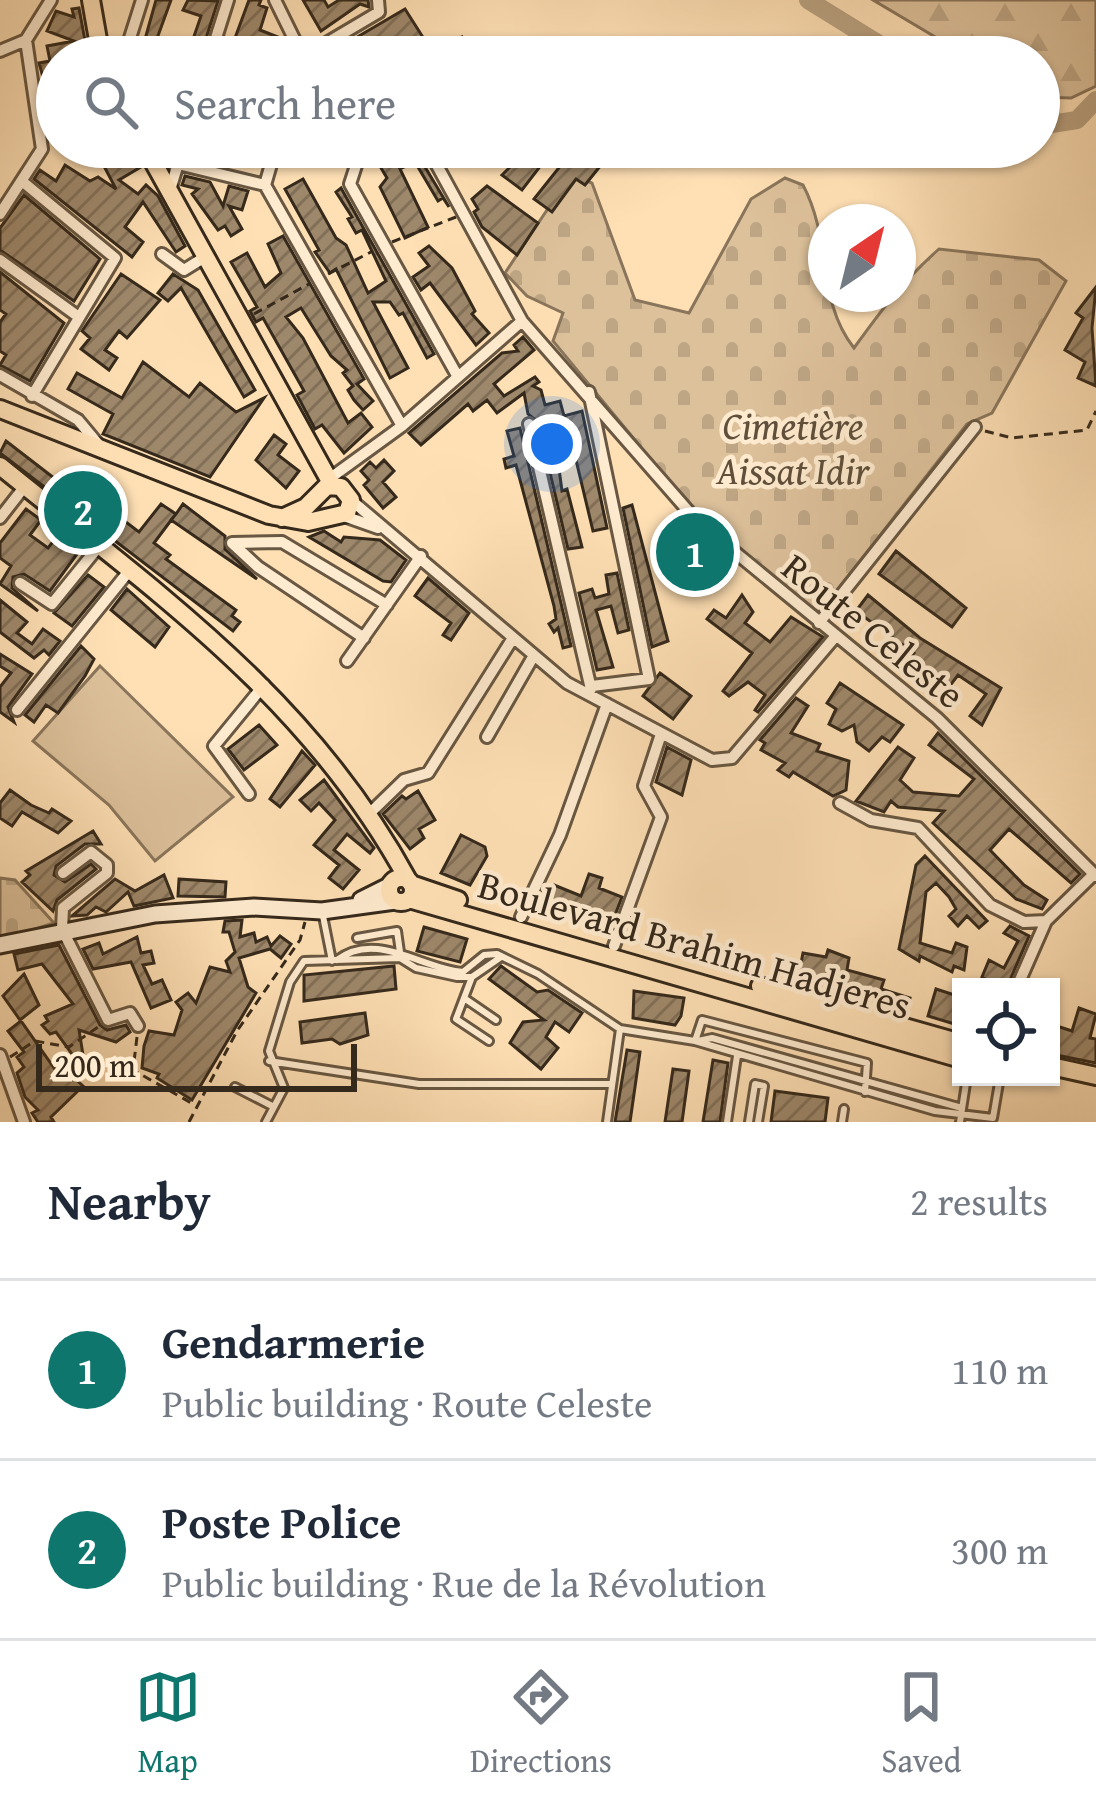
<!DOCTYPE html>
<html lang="en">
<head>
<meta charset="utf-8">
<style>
	body { margin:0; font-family:"Gentium Book Plus",serif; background:#f2f2f3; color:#1f2937 }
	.controls { position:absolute; right:36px; bottom:36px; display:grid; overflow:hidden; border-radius:0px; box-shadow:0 3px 9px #0004 }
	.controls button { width:108px; height:108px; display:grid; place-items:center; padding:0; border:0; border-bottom:3px solid #e0e1e3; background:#fff; color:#1f2937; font:60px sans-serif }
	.compass { position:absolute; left:808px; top:204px; width:108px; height:108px; border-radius:50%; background:#fff; box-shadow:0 3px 9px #0004; rotate:35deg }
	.scale { position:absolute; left:36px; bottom:30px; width:321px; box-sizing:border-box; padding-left:12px; border:6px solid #35291b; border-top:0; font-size:33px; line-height:42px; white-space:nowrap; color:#35291b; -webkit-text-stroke:9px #ffebcf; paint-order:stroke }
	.you { position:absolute; left:552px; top:444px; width:42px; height:42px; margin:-30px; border:9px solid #fff; border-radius:50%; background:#1a73e8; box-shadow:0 0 0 18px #1a73e833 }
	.badge { display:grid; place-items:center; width:78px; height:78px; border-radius:50%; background:#0f766e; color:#fff; font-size:39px; font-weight:700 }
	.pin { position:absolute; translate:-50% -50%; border:6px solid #fff; box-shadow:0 3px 12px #0006 }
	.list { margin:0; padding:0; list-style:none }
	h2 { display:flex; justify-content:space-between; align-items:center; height:156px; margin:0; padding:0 48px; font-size:51px }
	h2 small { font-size:39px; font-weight:400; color:#747a83 }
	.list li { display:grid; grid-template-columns:78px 1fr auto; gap:36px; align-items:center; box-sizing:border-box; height:180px; padding:0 48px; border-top:3px solid #e0e1e3 }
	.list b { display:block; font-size:45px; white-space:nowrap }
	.list p { margin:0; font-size:39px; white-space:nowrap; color:#747a83 }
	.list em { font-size:39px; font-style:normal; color:#747a83 }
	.icon { flex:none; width:66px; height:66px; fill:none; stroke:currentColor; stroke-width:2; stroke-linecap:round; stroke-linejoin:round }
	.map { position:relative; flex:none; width:1096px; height:1122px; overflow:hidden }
	.search { position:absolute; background:#fff; box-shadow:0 3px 9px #0004; left:36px; right:36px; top:36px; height:132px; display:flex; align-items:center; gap:30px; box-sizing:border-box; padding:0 42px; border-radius:66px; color:#747a83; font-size:45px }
	.sheet { height:516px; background:#fff }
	nav { display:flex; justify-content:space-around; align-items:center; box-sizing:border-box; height:168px; border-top:3px solid #e0e1e3; background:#fff; font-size:33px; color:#747a83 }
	nav a { display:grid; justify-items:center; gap:6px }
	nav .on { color:#0f766e }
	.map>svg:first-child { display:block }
	.forest { fill:url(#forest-firs); stroke:#89755b; stroke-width:3 }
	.cemetery { fill:url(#cemetery-stones); stroke:#89755b; stroke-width:3 }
	.park { fill:#ddc19b; stroke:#89755b; stroke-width:3 }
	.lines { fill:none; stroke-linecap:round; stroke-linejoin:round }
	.river { stroke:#baa281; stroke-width:18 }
	.building { fill:url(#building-hatch); stroke:#35291b; stroke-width:3 }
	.service-casing { stroke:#685742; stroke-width:12 }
	.minor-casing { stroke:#685742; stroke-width:16 }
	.secondary-casing { stroke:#35291b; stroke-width:21 }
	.primary-casing { stroke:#35291b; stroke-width:22 }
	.path { stroke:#35291b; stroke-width:3; stroke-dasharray:9 6; stroke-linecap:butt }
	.service { stroke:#ffebcf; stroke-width:6 }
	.minor { stroke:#ffebcf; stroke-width:10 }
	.secondary { stroke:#ffebcf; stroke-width:15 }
	.primary { stroke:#ffe0b5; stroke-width:16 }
	.labels { text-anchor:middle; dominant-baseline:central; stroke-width:9; stroke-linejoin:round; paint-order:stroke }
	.park-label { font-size:39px; font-style:italic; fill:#5f4f3b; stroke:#ffebcf }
	.street-label { font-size:39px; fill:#35291b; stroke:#ffebcf }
</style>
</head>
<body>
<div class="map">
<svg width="1096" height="1122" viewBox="0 0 1096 1122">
	<defs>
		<pattern id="forest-firs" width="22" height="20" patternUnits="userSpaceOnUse" patternTransform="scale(3)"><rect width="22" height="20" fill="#ddc19b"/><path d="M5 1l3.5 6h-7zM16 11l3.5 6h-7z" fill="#bea685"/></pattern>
		<pattern id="cemetery-stones" width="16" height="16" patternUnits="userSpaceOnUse" patternTransform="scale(3)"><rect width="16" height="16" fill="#ddc19b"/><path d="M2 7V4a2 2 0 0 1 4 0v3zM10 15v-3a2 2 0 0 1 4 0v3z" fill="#bea685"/></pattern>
		<pattern id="building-hatch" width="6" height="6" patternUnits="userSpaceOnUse" patternTransform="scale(3)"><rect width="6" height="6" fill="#9e886b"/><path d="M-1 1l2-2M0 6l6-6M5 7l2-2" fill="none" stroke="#826f57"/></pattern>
	</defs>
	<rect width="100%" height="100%" fill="#ffe0b5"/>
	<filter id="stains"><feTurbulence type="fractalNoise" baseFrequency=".00167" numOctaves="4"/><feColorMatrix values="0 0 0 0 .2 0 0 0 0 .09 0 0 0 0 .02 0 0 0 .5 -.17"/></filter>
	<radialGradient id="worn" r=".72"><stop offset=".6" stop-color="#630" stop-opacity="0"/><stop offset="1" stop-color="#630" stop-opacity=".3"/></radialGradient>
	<path class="forest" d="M873,0H1096V86L1071,98L1039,97V57H969Z"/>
	<path class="cemetery" d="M571,174L592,183L635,300L689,313L751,199L785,178L803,185C833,242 816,300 854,348C883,308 903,281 939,249L1039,260L1066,281L992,413L967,424L817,616L702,521L553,341L563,313L527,296L505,273Z
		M0,878L15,880L54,923L0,940Z"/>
	<path class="park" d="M100,666L233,797L155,861L109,805L33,741Z"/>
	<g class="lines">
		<path class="river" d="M808,0L900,57
			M1039,126L1077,120L1096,100"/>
	</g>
	<path class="building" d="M156,0H171L155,44L189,51L201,16L183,10L188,0L218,1L200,57H140Z
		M249,0H261L259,5L267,8L260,30L283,39L282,57L257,48L252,57H228Z
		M303,0H324L328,7L339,0H368L369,7L360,4L321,31Z
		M79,8L86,46L81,44V57H57V97L49,98L39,63L50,61L47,46L74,41L47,31L56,11L74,17L72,9Z
		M405,9L431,50L462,37L471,52L407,57L395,40L354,57L347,43Z
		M94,147H132L141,167L119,180L138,194L146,185L158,196L185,246L176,252L143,202L125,227L143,242L132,257L34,179L40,170L56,181L65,165L90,181L98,177L116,189Z
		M413,147L449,207L443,198L438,201L415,162L400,169L428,227L405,238L380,187L387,178L378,163Z
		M530,147H555L522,190L502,175Z
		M590,147H607L594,158L601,165L585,185L576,179L552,212L534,199L569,155L578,162Z
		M185,176L210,182L223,206L229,186L248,191L242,210L229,206L242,229L231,236L225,226L218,230L192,194L198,189L182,185Z
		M303,179L336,238L346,245L368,293L386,281L362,230L356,233L348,219L352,217L336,192L341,188L434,354L427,358L403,313L399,315L390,302H373L408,368L390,378L336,269L330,273L315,252L319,250L285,189Z
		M487,186L538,223L517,255L482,227L474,212L478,209L472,199Z
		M24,195L100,259L74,301L0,250V228Z
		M283,236L364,379L357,384L373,401L363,410L354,400L348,390L353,386L343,373L347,370L331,356L301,308L286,317L303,338L348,423L361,413L372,427L344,453L322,425L315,429L297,395L304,391L263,318L256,322L250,311L257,307L231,262L247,253L265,287L281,273L268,244Z
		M429,246L452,268L475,311L472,314L489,333L476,345L430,283L421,290L413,277L429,266L419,253Z
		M0,272L64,323L30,381L0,365L6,355L0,351V322L6,314L0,310Z
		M121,274L160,300L127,338L119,331L105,350L117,358L109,370L81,349L90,338L82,331Z
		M173,274L198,290L255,390L244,397L181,288L168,301L158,293Z
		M1096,287L1092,328L1096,386L1078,378L1085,362L1065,350L1083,318L1076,313Z
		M523,337L534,350L494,384L504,396L535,377L539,382L533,386L541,390L545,405L560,401L564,416L582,411L607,528L593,531L570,435L555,439L562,491L567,489L582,547L568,549L538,422L528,414L524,393L497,413L487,400L473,411L468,404L421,445L409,433L502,353L518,351L514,345Z
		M143,362L189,397L200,383L236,412L264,398L210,477L103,434L113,414L68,389L77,373L122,398Z
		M520,428L571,646L563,648L558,628L554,632L549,624L556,619L554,606L516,465L506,468L504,459L514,456L507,431Z
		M274,435L286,444L278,455L299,471L286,488L256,460Z
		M6,441L76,495L81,488L139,532L161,504L176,514L183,504L225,536V549L257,579L171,520L175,515L154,543L170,555L166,559L236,610L232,616L240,622L233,631L0,453Z
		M384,460L394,471L383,482L396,497L383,508L364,485L369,480L361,471L370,462L376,468Z
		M632,505L668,641L652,647L623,508Z
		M26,509L41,520L30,535L48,548L59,534L77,554L50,591L24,574L13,577L12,588L38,611L0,584L11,566L0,558V543Z
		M324,531L341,542L344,537L380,540L406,560L391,582L383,581L309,537Z
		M896,551L966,608L952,627L879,574Z
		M617,573L629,630L618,633L611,606L596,610L613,667L597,670L579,593L592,589L595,598L609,594L606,575Z
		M88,575L104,587L72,626L54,613Z
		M428,578L469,613L451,640L443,635L451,623L415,596Z
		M127,589L169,627L155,647L111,610Z
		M742,595L753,612L745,623L770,642L791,617L823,637L758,712L755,710L765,695L748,682L729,696L723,691L752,653L707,619L714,610L726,618Z
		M868,595L920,638L1001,688L982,725L970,716L986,694L958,675L943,695L904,666L914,653L856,611Z
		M0,600L27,622L17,633L32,644L43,629L60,641L49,655L44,650L34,658L0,632Z
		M81,646L94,659L85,676L58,713L46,705L34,722L25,715Z
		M0,654L32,674L8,707L14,722L0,712V687L11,673L0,666Z
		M660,673L691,696L673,719L643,696Z
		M840,683L903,725L890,742L882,737L869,751L857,742L854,725L842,731L829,724L836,709L827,703Z
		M796,698L808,706L791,733L820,744L817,751L849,761L846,790L833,796L793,772L789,777L778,770L785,763L761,750L765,743L760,740Z
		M259,725L277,745L244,770L228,749Z
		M938,733L1080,874L1071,883L1009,829L990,850L1024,885L1047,900L1042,909L1016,899L933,823L944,811L898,807L891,801L884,812L856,801L898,747L914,758L900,780L913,792L959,796L974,779L929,745Z
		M667,747L691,760L682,795L656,782Z
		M302,751L315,765L280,807L270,799Z
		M324,780L374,848L370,853L347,834L334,850L359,870L343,889L329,878L339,865L314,845L335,820L319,803L311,811L300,800Z
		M10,790L31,805L49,813L52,809L71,821L58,833L22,812L12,826L0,818V803Z
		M418,791L435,820L419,829L424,838L410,849L383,814L402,796L406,799Z
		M93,831L101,844H85L56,866L54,875L65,882L91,864L96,869L57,900L53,911L22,882L30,875L26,871Z
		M461,835L485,847L487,856L470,885L441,873Z
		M925,856L987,921L979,928L967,916L958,926L949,916L956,909L949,897L936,883L926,892L920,943L952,953L956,943L967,947L964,970L954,966L952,972L920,956L919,961L899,949L916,865Z
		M589,874L602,878L599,888L622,897L608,933L544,907L554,885L581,896Z
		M164,875L173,898L134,906L128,892L106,912L96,907L87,915L72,916L115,879L135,891Z
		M179,879L226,882L225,897L178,896Z
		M242,920L240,937L254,933L256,942L267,937L271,946L280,936L291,944L281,958L270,949L239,958L248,987L256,993L192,1100L157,1078L159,1074L142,1068L144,1046L149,1031L174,1035L182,1010L176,1002L188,993L196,1003L210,967L230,972L226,961L235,952L229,932H223L225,921Z
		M1010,926L1029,936L1007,987H996L982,977L989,960L1004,968L1018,941L1004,933Z
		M424,927L467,939L460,962L417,951Z
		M137,937L141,953L151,951L154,963L143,965L152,984L162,980L171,1000L151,1008L131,962L93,969L83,949L99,943L103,954Z
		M59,945L100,1025L107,1030L126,1025L130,1032L116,1042L79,1030L85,1067L71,1075L83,1086L51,1117L54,1122H38L32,1113L38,1110L25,1097L17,1073L24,1067L17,1057L24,1052L8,1031L21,1021L59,1075L72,1054L56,1032L50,1034L42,1025L48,1021L45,1016L73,1004L42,964L18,970L14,954Z
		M828,950L849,958L847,970L884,980L881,989L910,998L906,1014L892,1010L893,1005L797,983L803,953L826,957Z
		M394,966L396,989L304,1001V975Z
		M501,966L537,992L548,990L582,1013L569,1032L555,1022L546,1037L558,1048L541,1069L510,1043L523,1022L544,1020L489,979Z
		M24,974L39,1005L20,1020L3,996Z
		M936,989L961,997V1026L928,1016Z
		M634,991L684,998L681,1016L675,1025L633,1018Z
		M1079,1008L1096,1014L1090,1038L1096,1039V1063L1051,1054V1024L1072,1031Z
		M365,1013L368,1035L340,1044L332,1039L302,1043L300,1022Z
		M627,1050L640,1052L630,1122H615Z
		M713,1060L728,1063L720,1122H703Z
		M673,1069L689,1071L682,1122H665Z
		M775,1091L828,1098L825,1122H771Z"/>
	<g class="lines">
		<g class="service-casing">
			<path id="service" d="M322,911L332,961
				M357,938L397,931L400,952
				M337,960C376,930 422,969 463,972L484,955L497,954L538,974L620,1029L695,1041L935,1111L993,1118
				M472,977L456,1019L489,1041
				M464,998L496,1020
				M695,1041L702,1020L867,1063L865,1092
				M698,1041L712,1038L962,1108
				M269,1061L419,1084H612
				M235,1087L274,1107
				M993,1118L1000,1077
				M266,1122L284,1088L269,1051L290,982L304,961L400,958L416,968L457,977H472L501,957
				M607,1122L620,1029
				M727,1122L737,1056
				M749,1122L755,1084L764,1086L758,1122
				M842,1122L844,1109
				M960,1122L967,1077"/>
		</g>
		<g class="minor-casing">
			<path id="minor" d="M275,0L303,57L379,12L378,0
				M0,51L26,40
				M124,57L142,0
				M210,57L228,0
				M276,147L265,185L402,426
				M362,147L350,184L458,377
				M427,147L522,321L697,521L937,718L1096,876
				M178,164L265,185
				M23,182L115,258L32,396
				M170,190L183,147
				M0,214L42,149L26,40L51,0
				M162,254L184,270L205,257
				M0,260L76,315
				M0,375L78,420L98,444
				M589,392L649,679L592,686
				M529,424L591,689
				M329,479L402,426L522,321
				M351,500L567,683L712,760L732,758L835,637
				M344,516L378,528
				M0,518L25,486
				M20,583L52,604L99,546
				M819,623L975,427
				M364,638L258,567L232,543L282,542L387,605
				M347,661L421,556
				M17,710L129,571
				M487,737L533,657
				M249,794L214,746L264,685
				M840,803L871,820L918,828L990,905L1024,922L1046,921L1094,874
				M370,813L404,780L428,773L513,638
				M63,873L91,852L107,865V873L63,908L62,929L108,1020L130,1013L138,1026
				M521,917L560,835L607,704
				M614,946L661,817L644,786L660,737
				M1017,987L1046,921
				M0,1055L24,1122"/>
		</g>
		<g class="secondary-casing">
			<path id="secondary" d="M361,900L389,886
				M0,945L155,914L254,907L322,911L395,901"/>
		</g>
		<g class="primary-casing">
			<path id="primary" d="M91,0L101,57
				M145,147L332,485
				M0,409L269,515L308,522L347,513L351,500L341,487L327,486L306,507L282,518
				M0,466C158,594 309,698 408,880
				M389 890a12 12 0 1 1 24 0a12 12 0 1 1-24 0Z
				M411,884L458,900
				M409,899L961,1059
				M760,986L961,1043
				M1051,1066L1096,1076"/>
		</g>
		<path class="path" d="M392,242L456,217
			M328,274L373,251
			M254,314L309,284
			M985,431L1012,438L1087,430L1096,411
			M137,1037L133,1070L195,1105
			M10,1057L35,1041L69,1047L101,1025
			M189,1122L237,1031L300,940L305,922"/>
		<use href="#service" class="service"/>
		<use href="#minor" class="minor"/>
		<use href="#secondary" class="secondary"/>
		<use href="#primary" class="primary"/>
	</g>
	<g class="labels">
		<g class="park-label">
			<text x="793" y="424">Cimetière<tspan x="793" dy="45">Aissat Idir</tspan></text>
		</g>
		<g class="street-label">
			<text transform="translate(874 630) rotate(39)">Route Celeste</text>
			<text transform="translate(695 944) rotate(16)">Boulevard Brahim Hadjeres</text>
		</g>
	</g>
	<rect width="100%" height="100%" filter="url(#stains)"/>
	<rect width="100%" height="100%" fill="url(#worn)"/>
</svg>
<div class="controls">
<button><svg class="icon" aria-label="locate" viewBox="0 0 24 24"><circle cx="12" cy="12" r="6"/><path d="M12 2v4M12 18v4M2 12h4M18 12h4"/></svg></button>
</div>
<svg class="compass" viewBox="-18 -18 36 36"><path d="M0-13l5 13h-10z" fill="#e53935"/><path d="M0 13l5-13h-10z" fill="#747a83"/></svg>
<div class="scale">200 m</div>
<div class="you"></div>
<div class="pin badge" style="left:695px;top:552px">1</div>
<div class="pin badge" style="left:83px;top:510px">2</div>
<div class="search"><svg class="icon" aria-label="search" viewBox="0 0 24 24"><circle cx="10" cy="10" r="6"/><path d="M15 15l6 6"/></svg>Search here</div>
</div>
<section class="sheet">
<h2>Nearby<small>2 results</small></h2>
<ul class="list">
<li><span class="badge">1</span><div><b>Gendarmerie</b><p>Public building · Route Celeste</p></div><em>110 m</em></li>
<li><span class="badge">2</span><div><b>Poste Police</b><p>Public building · Rue de la Révolution</p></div><em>300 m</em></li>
</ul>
</section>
<nav>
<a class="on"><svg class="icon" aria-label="map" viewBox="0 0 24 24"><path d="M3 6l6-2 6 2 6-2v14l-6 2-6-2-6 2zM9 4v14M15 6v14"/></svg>Map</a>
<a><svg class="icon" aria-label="directions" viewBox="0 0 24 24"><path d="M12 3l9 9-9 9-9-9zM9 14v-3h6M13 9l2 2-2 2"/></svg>Directions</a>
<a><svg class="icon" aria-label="saved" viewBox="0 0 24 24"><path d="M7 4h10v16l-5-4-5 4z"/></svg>Saved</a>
</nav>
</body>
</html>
